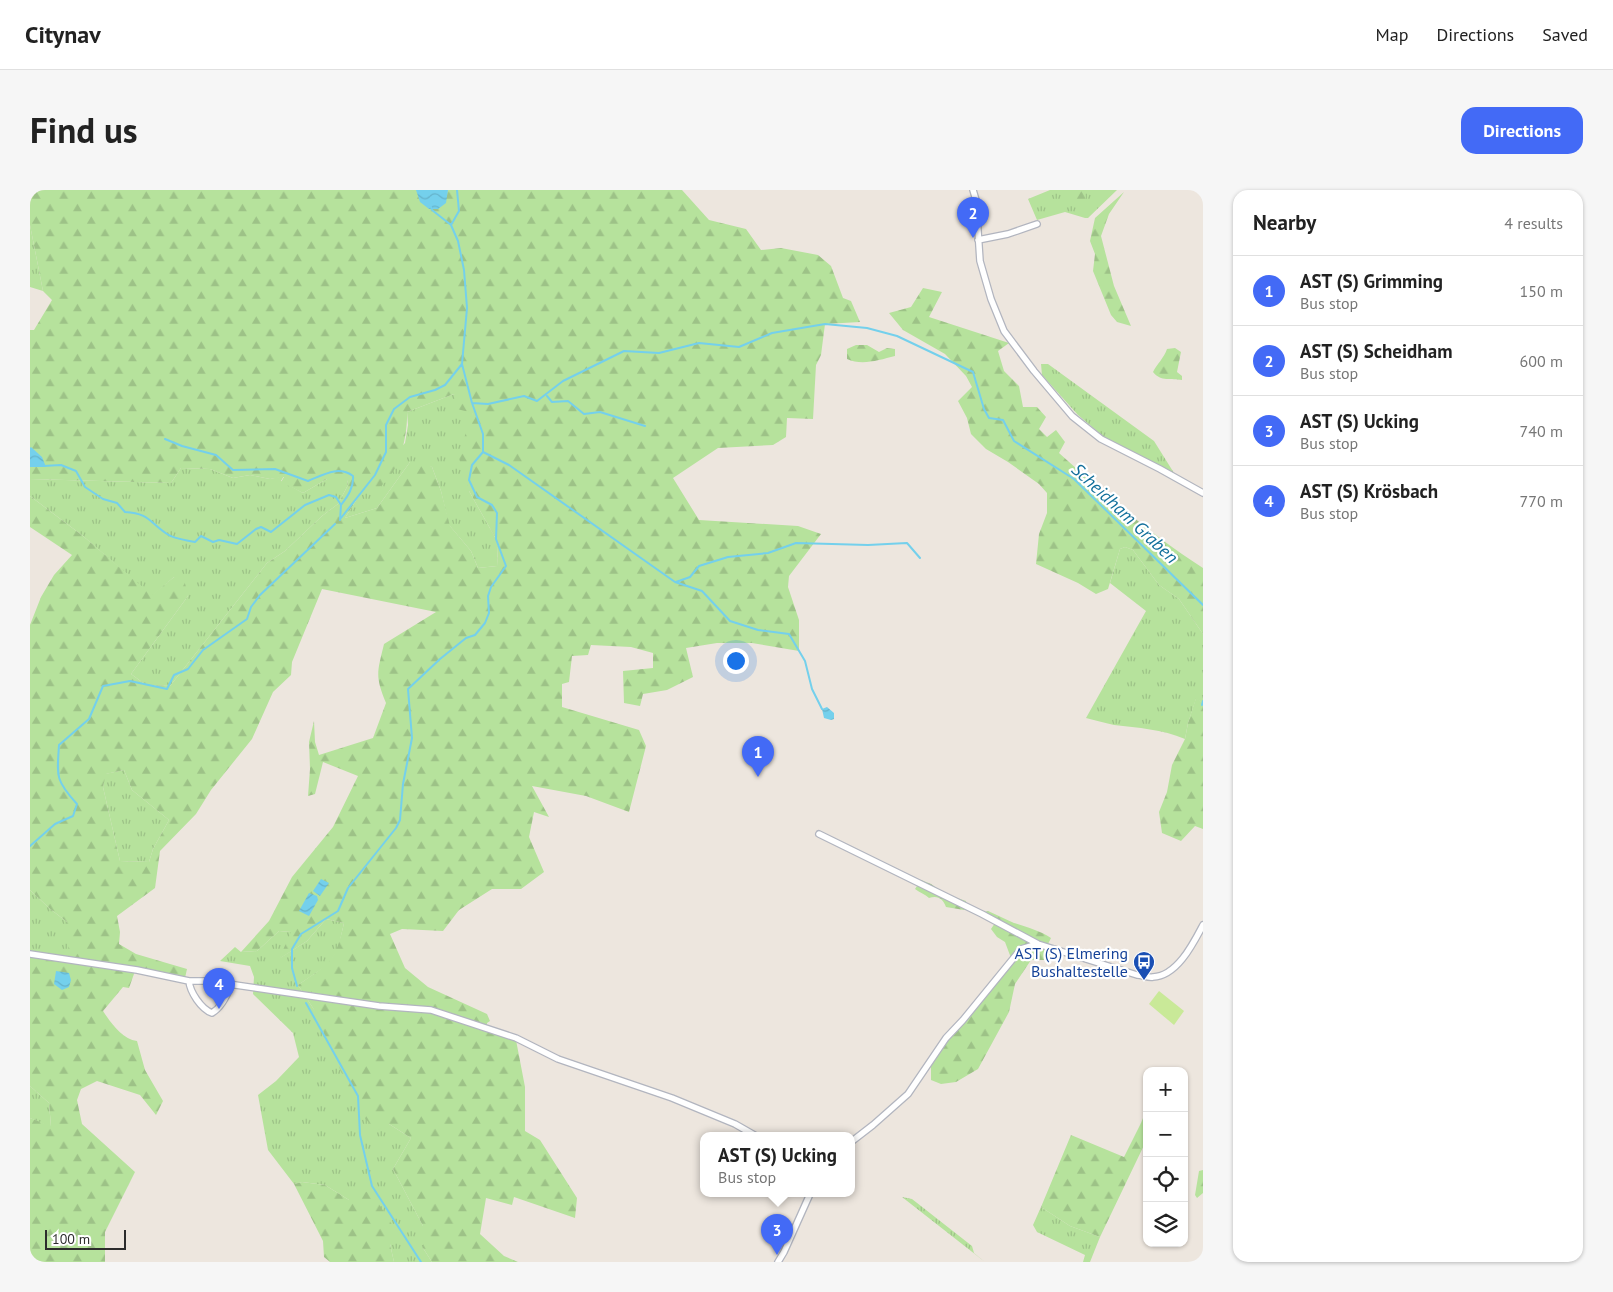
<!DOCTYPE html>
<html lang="en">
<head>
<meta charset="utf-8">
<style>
	body { margin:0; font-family:"PT Sans",sans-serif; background:#f6f6f6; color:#222 }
	.controls { position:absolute; right:15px; bottom:15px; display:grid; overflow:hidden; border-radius:10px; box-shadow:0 1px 4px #0004 }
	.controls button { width:45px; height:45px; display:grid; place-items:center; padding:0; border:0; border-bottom:1px solid #e0e0e0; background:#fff; color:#222; font:25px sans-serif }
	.scale { position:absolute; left:15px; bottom:12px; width:81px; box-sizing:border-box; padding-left:5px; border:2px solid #2c2c2c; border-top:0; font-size:14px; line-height:18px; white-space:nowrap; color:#2c2c2c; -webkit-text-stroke:4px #fff; paint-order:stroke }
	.you { position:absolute; left:705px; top:470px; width:18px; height:18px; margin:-12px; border:4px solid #fff; border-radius:50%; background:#1a73e8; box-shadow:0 0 0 8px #1a73e833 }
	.badge { display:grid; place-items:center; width:32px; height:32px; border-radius:50%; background:#436af6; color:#fff; font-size:16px; font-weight:700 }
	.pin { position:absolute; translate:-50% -41px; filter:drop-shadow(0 1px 2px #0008) }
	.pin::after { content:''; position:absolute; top:26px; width:18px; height:15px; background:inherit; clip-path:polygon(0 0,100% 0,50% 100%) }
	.popup { position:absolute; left:670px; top:942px; width:155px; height:65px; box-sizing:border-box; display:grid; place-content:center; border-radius:10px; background:#fff; filter:drop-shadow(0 1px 4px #0005); font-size:16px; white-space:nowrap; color:#767676 }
	.popup b { font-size:19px; color:#222 }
	.popup::after { content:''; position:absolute; left:50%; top:100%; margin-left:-10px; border:10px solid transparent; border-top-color:#fff }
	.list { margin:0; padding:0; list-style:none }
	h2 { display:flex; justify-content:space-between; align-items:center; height:65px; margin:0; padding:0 20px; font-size:21px }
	h2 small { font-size:16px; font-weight:400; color:#767676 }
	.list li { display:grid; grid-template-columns:32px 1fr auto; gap:15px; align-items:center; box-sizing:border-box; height:70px; padding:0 20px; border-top:1px solid #e0e0e0 }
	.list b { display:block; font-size:19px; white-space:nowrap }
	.list p { margin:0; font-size:16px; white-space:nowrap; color:#767676 }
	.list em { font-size:16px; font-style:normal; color:#767676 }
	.icon { flex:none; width:28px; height:28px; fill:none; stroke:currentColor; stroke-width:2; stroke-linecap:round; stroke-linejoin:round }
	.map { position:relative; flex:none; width:1173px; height:1072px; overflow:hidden; border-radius:15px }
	header { display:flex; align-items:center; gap:30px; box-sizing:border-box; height:70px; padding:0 25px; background:#fff; border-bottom:1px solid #e0e0e0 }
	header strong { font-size:24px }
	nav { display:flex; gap:28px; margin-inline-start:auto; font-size:18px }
	.intro { display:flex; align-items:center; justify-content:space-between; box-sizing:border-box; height:120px; padding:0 30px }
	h1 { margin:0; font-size:35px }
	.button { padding:12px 22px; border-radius:15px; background:#436af6; color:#fff; font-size:18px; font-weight:700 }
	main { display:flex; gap:30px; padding:0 30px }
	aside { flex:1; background:#fff; border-radius:15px; box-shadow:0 1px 4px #0004 }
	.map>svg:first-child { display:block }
	.grass { fill:url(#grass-tufts) }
	.forest { fill:url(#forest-firs); fill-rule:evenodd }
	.pitch { fill:#c9e998 }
	.water { fill:url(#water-waves) }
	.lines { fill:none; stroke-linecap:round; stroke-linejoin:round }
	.stream { stroke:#74d0ec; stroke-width:2 }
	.minor-casing { stroke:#b2b5bf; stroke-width:8 }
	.minor { stroke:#fff; stroke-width:5.5 }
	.labels { text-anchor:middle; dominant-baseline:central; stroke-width:4.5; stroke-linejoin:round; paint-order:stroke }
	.transit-label { font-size:16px; fill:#164399; stroke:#fff; text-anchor:end }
	.water-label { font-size:18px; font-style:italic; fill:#116f9b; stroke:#fff }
</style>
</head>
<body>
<header>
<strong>Citynav</strong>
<nav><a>Map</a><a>Directions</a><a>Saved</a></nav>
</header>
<div class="intro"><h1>Find us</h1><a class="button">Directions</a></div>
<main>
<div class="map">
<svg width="1173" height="1072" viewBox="0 0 1173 1072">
	<defs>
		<pattern id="grass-tufts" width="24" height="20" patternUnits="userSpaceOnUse" patternTransform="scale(1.25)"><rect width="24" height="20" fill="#b6e29c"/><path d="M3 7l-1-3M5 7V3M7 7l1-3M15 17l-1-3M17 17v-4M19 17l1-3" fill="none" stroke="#9dc287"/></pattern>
		<pattern id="forest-firs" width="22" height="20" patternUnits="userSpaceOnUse" patternTransform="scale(1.25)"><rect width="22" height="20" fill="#b6e29c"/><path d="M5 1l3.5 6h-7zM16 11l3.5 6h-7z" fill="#9dc287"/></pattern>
		<pattern id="water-waves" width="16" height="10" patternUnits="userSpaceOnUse" patternTransform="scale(1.25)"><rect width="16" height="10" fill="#74d0ec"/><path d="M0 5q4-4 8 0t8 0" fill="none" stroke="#65b3cb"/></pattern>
	</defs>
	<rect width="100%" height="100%" fill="#ede6de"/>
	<path class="grass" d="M1020,0H1087L1058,28H1055L1035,22L1007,30L998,9Z
		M0,35L13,101L0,97Z
		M1011,174H1018L1124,251L1144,283L1074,247L1048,225L1012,185Z
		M424,204L443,222L439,301L466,349L468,356L467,376L448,378L441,361L419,335L411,301L402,277L380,272L347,318L315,328L332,301L375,253L378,235L377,222Z
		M151,278L180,279L203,288L220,285L240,289L254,286L251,291L273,303L297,289H317L318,295L308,314L292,326L255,361L237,373L140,496L116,495L101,484L158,406L144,387L122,406L53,346L0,306V289L141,293Z
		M1095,357L1103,360L1129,395L1149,409L1173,444V513L1166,509L1158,533L1155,549C1132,539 1108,538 1084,535C1074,533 1065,530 1056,528L1116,421L1080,393L1090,359Z
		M94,580L102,600L139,630L123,659L119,672L90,671L73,597L75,584Z
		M0,700L19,718L37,732L46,770L0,762Z
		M296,729L314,733L308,759L299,774L268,795L359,934L381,948L363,979L393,1036V1058L402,1072H364L360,1054L319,1010L295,995L272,992L264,994L238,960L228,905L246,891L269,867L263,843L223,804L224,787L220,776L190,771L205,757L211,762L227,761L249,741L262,742L250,768L277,751Z
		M0,896L19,913L21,937L0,928Z
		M872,1007L882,1009L942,1056L944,1063L955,1072Z
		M1011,1017L1040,1036L1070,1047L1060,1072H1053L1055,1065L1007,1042L1003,1035Z"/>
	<path class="forest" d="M0,0H652L679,30L716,39L731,60L751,58L788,65L801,76L813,108L821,111L830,132L795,134L791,165L786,175L783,229L757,228L756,247L743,255L688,258L643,288L669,330L768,336L791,344L759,386L758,397L769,430V461L722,453H687L656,458L663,487L637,500L613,504L610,516L594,513L593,481L623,478V463L601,457L561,455L558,465L542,466L539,492L532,494V517L609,540L616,556L599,622L556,606L502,596L519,627L504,622L499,647L514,682L491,699H462L429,720L413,741L372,739L360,744L375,778L398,797L457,824L460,831L457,833V836L486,850L495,897V941L510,950L547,1008L545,1028L484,1007L482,1015L456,1008L450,1044L474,1066L488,1072H402L393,1058V1036L363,979L381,948L359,934L346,941L328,920L283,818L268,795C301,772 305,773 314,733L296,729L277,751L249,769L261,742L249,741L227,761L211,762L239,731L262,687L303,637L328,586L293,572L285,604L278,606L280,579L279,552L284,531L285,552L289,565L343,548L356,513C345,486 347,483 354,454L406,422L292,399L262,472L261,485L243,502L222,549L181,600L166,624L130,661L125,698L87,726L90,742L89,754L106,764L157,779L155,788L46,770L32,745L37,732L19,718L0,700V435L11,407L24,385L42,365L0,337V306L53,346L122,405L144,387L154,389L158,406L101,484L116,495L140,496L237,373L255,361L292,326L308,314L318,295L317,290L297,289L273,303L251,292L254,287L240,289L220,285L203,288L180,279L151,278L141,293L0,289V140H4L22,110L13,101L0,35ZM424,204L427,219L443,223L428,265L439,301L466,349L468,356L467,376L448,378L441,361L420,336L411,301L402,277L392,272H380L347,318L315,328L332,301C336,301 341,301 344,300C369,290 378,245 377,222ZM94,580L102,600L139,630L123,659L119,672L90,671L73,597L76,584Z
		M1046,0H1055L1056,11L1053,16H1040L1044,12Z
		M1094,2L1079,24L1071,46L1084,96L1101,136L1087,132L1081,125L1063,81L1065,64L1060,51L1065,28Z
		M893,98L912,102L899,127L979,153L968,161L974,181L989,196L993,217H1007L1016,227L1009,239L1017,247L1026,240L1035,252L1029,263C1075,304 1121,345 1173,378V444L1149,409L1129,395L1103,360L1095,357L1090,359L1078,399L1066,404L1048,393L1006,374L1009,344L1017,323V303L1009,294L978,272L956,259L941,244L937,228L928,211L942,197L936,186L915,164L873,140L859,123L881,117Z
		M826,155H837L849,162L857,158L865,159V166C849,170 832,176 817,169V159Z
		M1145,158L1151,162L1147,182L1152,186V190C1141,188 1131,192 1123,182C1127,174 1134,168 1137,159Z
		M1166,508L1173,513V639L1165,636L1151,651L1132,643L1129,622L1137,602L1142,575L1155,549L1158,533Z
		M891,690L901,694L915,704L936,711L937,718L934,720L916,717C913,708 907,705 899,708C895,704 890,703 885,699Z
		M958,721C967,725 975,729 984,733C997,737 1010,741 1021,748L1018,754L1031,760L1015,770H1001L985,794L979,822L948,879L926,892L911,894L901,890V871L981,768L975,752L967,747L961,739L967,730L954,722Z
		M0,766L105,781L99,798L93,797L73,821C81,833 92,849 107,851L115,880L133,911L126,925L110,905L67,891L51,899L47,910L52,934L105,982L75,1042V1072H0V928L21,936L19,913L0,896Z
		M1117,918V949L1070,1047L1040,1036L1011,1017L1041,945L1094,967L1111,933Z
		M1173,980V1003L1167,1008L1165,1005L1169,981Z
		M272,992L295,995L319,1010L340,1000L368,1044L360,1054L364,1072H300L294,1067L293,1051L264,994Z"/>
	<path class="pitch" d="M1129,801L1154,821L1144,835L1119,814Z"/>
	<path class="water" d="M386,0H418L416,13L408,19H399L390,12Z
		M1,257L12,267L16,277H0V258Z
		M797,517L804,523V529L801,530L794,528L792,519Z
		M291,689L299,693L290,706L283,701Z
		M279,703L287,706L288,710L279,726L269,721Z
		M26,781L39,783L41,790L39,797L32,800L24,794Z"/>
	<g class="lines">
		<path class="stream" d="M421,35L429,21L427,0
			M517,206L522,212L538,211L554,224L570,222L615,236
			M442,213L458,214L494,206L507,211L533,191L594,161L629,163L669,153L709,157L742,143L795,134L837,138L867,146L943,182L954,219L959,228L973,230L984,251L1044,289L1173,415
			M135,249L152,256L186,265L203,280L245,279L278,291C293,285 308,275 323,286C324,297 318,306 311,315
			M453,262L479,275L645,392L672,401L700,431L728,440L759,444L775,471L782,499L792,519
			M13,276L31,275L46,281L55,297L73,309L87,313L95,322C119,323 120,333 137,344C144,349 156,350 165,352L171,346L183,352L189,350L207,354L226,339L231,337L241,342L275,315L299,305L306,307L311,315L310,330
			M311,328L345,285L356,262V235L364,219L380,207L405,200L415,195L432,174
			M646,392L660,387L669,376L698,367L738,363L766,353L838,355L877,353L890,368
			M1172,515L1173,511
			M0,656L25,634L43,626L47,614C25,590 27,586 29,555L59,529L73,496L100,491L137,499L144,485L158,479L173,460L217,429L221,417L230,405L305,334
			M267,796L262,778V759L271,744L308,721L318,698L366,638L370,630L373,594L382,548L378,499L410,469L436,448L445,445L455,433L459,423L458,406L461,397L476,376L466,349L467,323L462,315L447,307L439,290L442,275L453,262V244L442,213L432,174L437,118L434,80L428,51L421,35L402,20L401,17
			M276,813L328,906L330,945L342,996L391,1072"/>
		<g class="minor-casing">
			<path id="minor" d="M943,0L946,10L950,71L961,109L974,141L1004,181L1042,226L1071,249L1130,279L1173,303
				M948,50L978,44L1007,34
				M789,644L952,724L1008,754L1107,785C1112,785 1118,788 1123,787C1147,786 1163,754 1173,735
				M0,764L107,780L159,791H178L349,816L401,820L486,848L528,869L642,908L705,934L726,946
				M159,791C160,802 171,819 182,823C192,817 197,806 201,795
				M821,952L843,935L878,904L916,848L933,830L991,759L1008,754
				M748,1072L754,1062L780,1004"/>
		</g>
		<use href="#minor" class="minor"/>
	</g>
	<defs>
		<g id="bus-pin" transform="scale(1.125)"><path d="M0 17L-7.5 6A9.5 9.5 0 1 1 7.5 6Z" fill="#1a4fb4" stroke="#fff"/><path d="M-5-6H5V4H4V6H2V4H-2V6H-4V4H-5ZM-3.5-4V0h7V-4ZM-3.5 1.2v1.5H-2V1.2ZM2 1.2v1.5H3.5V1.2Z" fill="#fff"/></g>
	</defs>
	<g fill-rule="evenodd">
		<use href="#bus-pin" x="1114" y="772"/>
	</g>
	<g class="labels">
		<g class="transit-label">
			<text x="1098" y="763">AST (S) Elmering<tspan x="1098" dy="18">Bushaltestelle</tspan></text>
		</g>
		<g class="water-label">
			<text transform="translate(1095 323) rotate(43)">Scheidham Graben</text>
		</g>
	</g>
</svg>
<div class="controls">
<button>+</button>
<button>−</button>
<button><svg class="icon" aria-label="locate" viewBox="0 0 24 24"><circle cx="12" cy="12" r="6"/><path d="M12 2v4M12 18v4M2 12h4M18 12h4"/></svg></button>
<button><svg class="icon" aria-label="layers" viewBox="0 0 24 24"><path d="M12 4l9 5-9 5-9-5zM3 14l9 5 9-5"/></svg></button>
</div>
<div class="scale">100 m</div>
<div class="you"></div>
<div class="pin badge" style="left:728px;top:587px">1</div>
<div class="pin badge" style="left:943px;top:48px">2</div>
<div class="pin badge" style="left:747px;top:1065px">3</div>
<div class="popup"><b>AST (S) Ucking</b>Bus stop</div>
<div class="pin badge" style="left:189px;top:819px">4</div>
</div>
<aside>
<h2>Nearby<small>4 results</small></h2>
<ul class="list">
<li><span class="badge">1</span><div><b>AST (S) Grimming</b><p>Bus stop</p></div><em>150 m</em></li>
<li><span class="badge">2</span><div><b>AST (S) Scheidham</b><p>Bus stop</p></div><em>600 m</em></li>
<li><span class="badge">3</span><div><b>AST (S) Ucking</b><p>Bus stop</p></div><em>740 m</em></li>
<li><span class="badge">4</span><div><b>AST (S) Krösbach</b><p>Bus stop</p></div><em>770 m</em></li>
</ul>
</aside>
</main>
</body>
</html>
